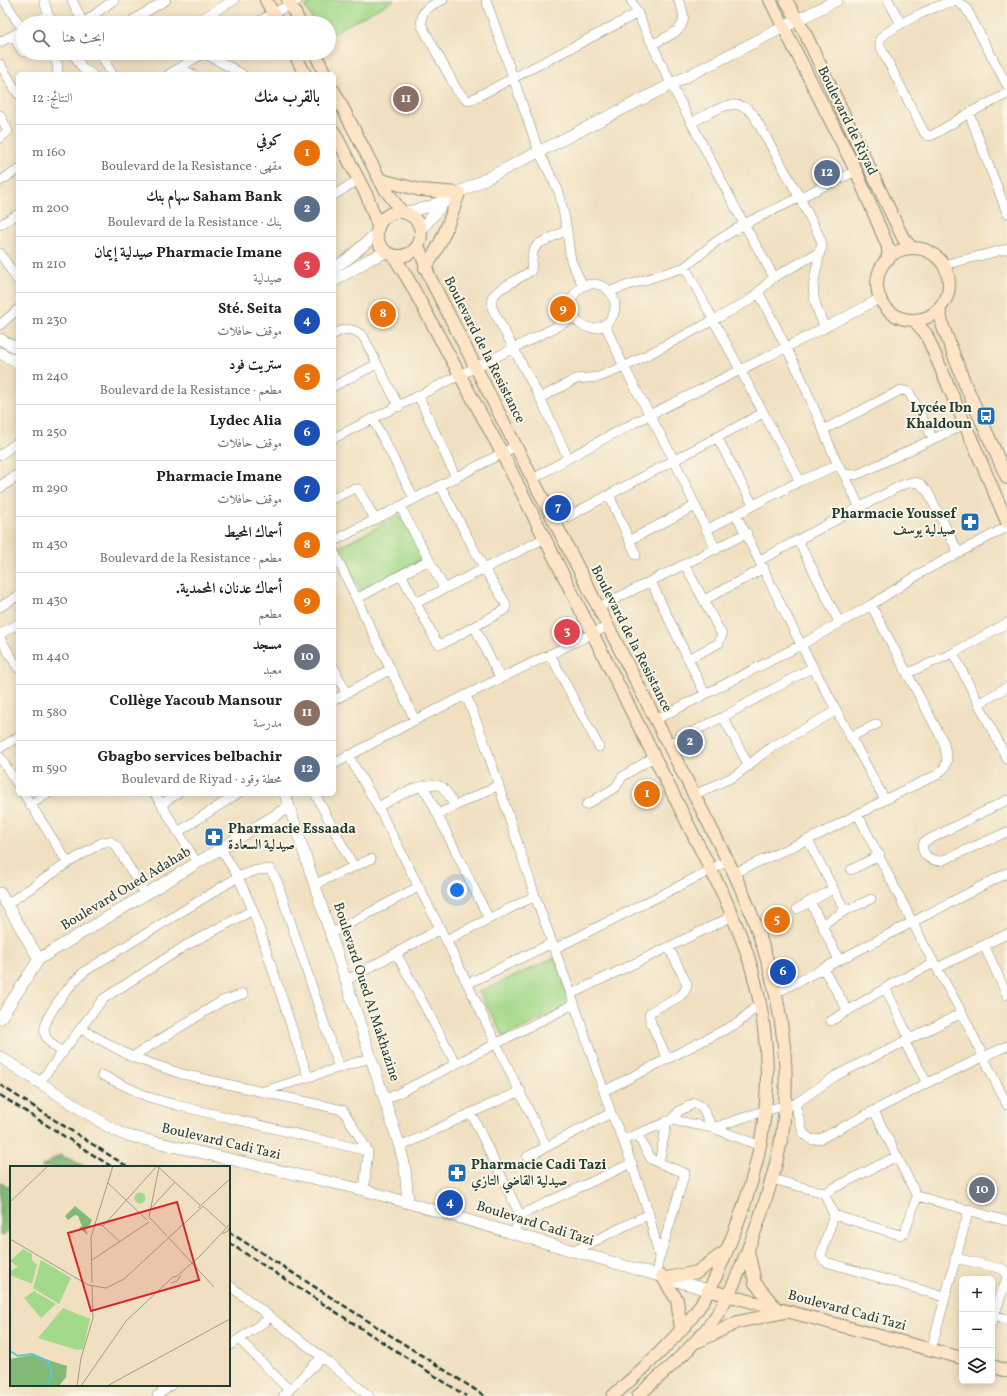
<!DOCTYPE html>
<html lang="ar">
<head>
<meta charset="utf-8">
<style>
	body { margin:0; font-family:Vollkorn,Amiri,serif; background:#f2f2f2; color:#202124; direction:rtl }
	.controls { position:absolute; right:12px; bottom:12px; display:grid; overflow:hidden; border-radius:6px; box-shadow:0 2px 10px #0003 }
	.controls button { width:36px; height:36px; display:grid; place-items:center; padding:0; border:0; border-bottom:1px solid #e0e0e0; background:#fff; color:#202124; font:20px sans-serif }
	.you { position:absolute; left:457px; top:890px; width:14px; height:14px; margin:-10px; border:3px solid #fff; border-radius:50%; background:#1a73e8; box-shadow:0 0 0 6px #1a73e833 }
	.badge { display:grid; place-items:center; width:26px; height:26px; border-radius:50%; background:#d93025; color:#fff; font-size:13px; font-weight:700 }
	.pin { position:absolute; translate:-50% -50%; border:2px solid #fff; box-shadow:0 1px 4px #0006 }
	.list { margin:0; padding:0; list-style:none }
	h2 { display:flex; justify-content:space-between; align-items:center; height:52px; margin:0; padding:0 16px; font-size:17px }
	h2 small { font-size:13px; font-weight:400; color:#757577 }
	.list li { display:grid; grid-template-columns:26px 1fr auto; gap:12px; align-items:center; box-sizing:border-box; height:56px; padding:0 16px; border-top:1px solid #e0e0e0 }
	.list b { display:block; font-size:15px; white-space:nowrap }
	.list p { margin:0; font-size:13px; white-space:nowrap; color:#757577 }
	.list em { font-size:13px; font-style:normal; color:#757577 }
	.icon { flex:none; width:22px; height:22px; fill:none; stroke:currentColor; stroke-width:2; stroke-linecap:round; stroke-linejoin:round }
	.map { position:relative; flex:none; width:1007px; height:1396px; overflow:hidden; direction:ltr }
	.search { position:absolute; background:#fff; box-shadow:0 2px 10px #0003; left:16px; top:16px; width:320px; height:44px; display:flex; align-items:center; gap:10px; box-sizing:border-box; padding:0 14px; border-radius:22px; color:#757577; font-size:15px }
	.panel { position:absolute; background:#fff; box-shadow:0 2px 10px #0003; left:16px; top:72px; width:320px; height:724px; border-radius:6px; direction:rtl }
	.map>svg:first-child { display:block }
	.green { fill:#a3d98a; stroke:#618b5f }
	.forest { fill:#82b976; stroke:#507b55 }
	.lines { fill:none; stroke-linecap:round; stroke-linejoin:round }
	.minor-casing { stroke:#888e7a; stroke-width:10 }
	.tertiary-casing { stroke:#888e7a; stroke-width:12 }
	.secondary-casing { stroke:#888e7a; stroke-width:14 }
	.minor { stroke:#fff; stroke-width:9 }
	.tertiary { stroke:#fff; stroke-width:11 }
	.secondary { stroke:#ffe4c6; stroke-width:12 }
	.rail { stroke:#1f3d34; stroke-width:2.5; stroke-dasharray:6 3; stroke-linecap:butt }
	.labels { text-anchor:middle; dominant-baseline:central; stroke-width:4; stroke-linejoin:round; paint-order:stroke }
	.street-label { font-size:14px; fill:#1f3d34; stroke:#fcf5e5 }
	.poi-label { font-size:14px; font-weight:bold; fill:#1f3d34; stroke:#fcf5e5; text-anchor:end }
	.inset-river { fill:none; stroke:#59c7ce; stroke-width:2 }
	.inset-road { fill:none; stroke:#9c9f89; stroke-width:1 }
	.view { fill:#d62828; fill-opacity:0.15; stroke:#d62828; stroke-width:2 }
	.inset-edge { fill:none; stroke:#1f3d34; stroke-width:2 }
</style>
</head>
<body>
<div class="map">
<svg width="1007" height="1396" viewBox="0 0 1007 1396">
	<rect width="100%" height="100%" fill="#fcf5e5"/>
	<filter id="ink" filterUnits="userSpaceOnUse"><feTurbulence type="fractalNoise" baseFrequency=".025" numOctaves="2"/><feDisplacementMap in="SourceGraphic" scale="8" xChannelSelector="R" yChannelSelector="G"/><feConvolveMatrix kernelMatrix="1 2 1 2 8 2 1 2 1" color-interpolation-filters="sRGB"/></filter>
	<filter id="wash" filterUnits="userSpaceOnUse"><feTurbulence type="fractalNoise" baseFrequency=".012" numOctaves="4" result="noise"/><feDisplacementMap in="SourceGraphic" scale="16" xChannelSelector="R" yChannelSelector="G"/><feGaussianBlur stdDeviation="0.9" result="paint"/><feColorMatrix in="noise" values="0 0 0 0 0 0 0 0 0 0 0 0 0 0 0 0 0 1.4 0 .05"/><feComposite in="paint" operator="in"/></filter>
	<g filter="url(#wash)">
		<rect width="100%" height="100%" fill="#f0e0c1"/>
		<path class="green" d="M315,0H394L329,35V23H314L305,6Z
			M400,515L424,558L362,592L338,548Z
			M555,958L571,1005L504,1037L479,992Z"/>
		<path class="forest" d="M60,1155L87,1167H41Z
			M0,1182L7,1187L11,1185V1231L0,1236Z"/>
	</g>
	<g filter="url(#ink)">
		<g class="lines">
			<g class="minor-casing">
				<path id="minor" d="M4,0L23,30
					M44,0L48,15L54,23
					M72,0L83,23
					M443,0C430,6 419,9 422,26L457,90L464,98L469,101L638,13
					M486,0L539,152L559,192L566,224L571,261L583,286
					M631,0L671,84L744,224L774,277
					M888,0L901,24
					M34,23L48,15
					M83,23L114,0
					M128,23L166,0
					M194,23L234,0
					M256,23L298,0
					M13,36L23,52
					M0,42L23,30
					M653,44C676,32 693,28 678,0
					M52,53L58,66L57,74
					M73,53L83,69L92,74
					M100,53L112,74
					M204,53L242,74
					M0,64L18,94
					M179,68L192,74
					M169,74L204,53
					M1007,85L966,8L957,1C941,2 890,27 880,39V46L924,132L928,136L933,135L969,113L1007,94
					M969,113L1007,213
					M0,115L8,131L0,138
					M0,181L18,170
					M334,195L358,180
					M0,225L18,214
					M820,252C812,288 809,294 825,328
					M0,253L18,281
					M943,265L1007,249
					M685,267L800,481
					M571 306a22 22 0 1 1 44 0a22 22 0 1 1-44 0Z
					M610,291L685,267L717,241L744,224L856,171
					M759,293L800,375L838,465L844,474L855,475L861,473L965,424
					M0,325L18,309
					M605,325L624,367L674,460L716,550
					M334,334C346,328 352,327 363,336L399,407
					M334,386L377,364
					M419,397L456,478
					M540,398L492,308V297L499,290L531,271L533,251L538,244L567,230
					M373,419L414,498
					M823,430L901,390L909,392L933,439
					M717,437L753,505
					M334,438L574,318
					M0,455L18,442
					M568,458L540,398L576,379L599,377L624,367L714,320L750,300L774,277L816,254L822,248L821,240L800,198L753,114C735,93 711,113 691,123
					M844,474L860,508
					M533,479C645,411 766,362 880,298
					M609,495L636,555
					M334,498L353,489H358L375,519
					M400,506L444,588
					M736,514L801,645L885,800
					M556,523L763,413
					M706,530L800,481L838,465
					M630,540L695,506
					M798,540L839,622
					M334,541L516,446
					M334,552L415,720
					M760,560L902,485L912,482L919,483L928,492L958,552
					M685,565L722,635L719,643L688,659
					M402,576L436,641L439,644L444,643L506,609V604L484,568L440,485
					M651,582L705,694
					M356,599L429,560
					M704,600L764,568
					M416,603L545,538
					M0,607L18,596
					M599,607L747,533
					M475,628L500,678
					M0,634L18,624
					M0,638L18,668
					M953,653L1007,759
					M550,654L599,747
					M334,668L346,693
					M908,673L953,653L1007,623
					M466,695L484,741L535,896L571,994L611,1113L623,1140L649,1214L659,1257L656,1275
					M334,700L391,669
					M978,704L1007,687
					M723,717L749,766
					M655,720L801,645L871,605L924,571L1007,527
					M850,737L877,724
					M668,744L723,717L813,667
					M0,748L18,737
					M348,755L378,807L446,940L546,1146
					M0,757L18,785
					M334,764L415,720L608,626
					M421,788L427,793L489,919
					M24,794L68,863
					M155,794L197,863
					M315,794L354,867
					M694,795L735,776L770,748L836,711
					M1007,800L924,842C919,854 930,861 941,861L1007,832
					M161,804L177,794
					M30,805L47,794
					M586,805L616,787L622,777L655,756
					M378,807C391,800 425,779 440,786C447,789 451,800 454,806
					M438,814L499,785
					M858,815L924,945L962,1013L1007,1105
					M178,832L237,794
					M808,840L845,911
					M221,849L238,877L253,910L308,1077
					M851,870L880,855
					M734,873L820,834L902,791L937,775L945,767L947,759L944,743L871,605
					M315,884L371,859
					M810,901L839,960
					M7,904L68,863L101,843L110,841L117,847L145,894
					M797,909L833,889
					M823,924L845,911L871,899
					M330,934L418,887
					M446,940L535,896
					M984,945L1007,995
					M554,949L711,870L728,860
					M396,953L456,1064
					M823,968L848,1011
					M937,968L1007,934
					M345,981L440,929
					M467,984L552,943
					M886,989L909,1038
					M776,993L1007,873
					M571,994L733,916
					M831,1021L892,984L934,963
					M81,1029L132,1057L182,1074L343,1110L368,1151L364,1190
					M904,1041L927,1083
					M63,1053C57,1048 48,1043 45,1035C40,1018 73,982 85,971L238,877L257,870L270,869L277,881L339,1068
					M132,1057L222,1001L243,994
					M667,1058L651,1023L649,1014C659,1003 686,1001 687,984L669,948
					M102,1075L148,1097L180,1106L368,1151
					M39,1083L103,999L185,946L253,910
					M604,1091L738,1023L760,1003
					M261,1092L370,1058
					M385,1100L574,1004
					M795,1104L803,1133L812,1140L820,1139L927,1083L1007,1046
					M471,1113L520,1215
					M672,1120L679,1111L695,1103L701,1106L713,1128
					M713,1128L766,1110L795,1104L837,1075L962,1013
					M637,1134L651,1159L659,1163
					M623,1140L672,1120L713,1128L761,1146
					M400,1147L471,1113L521,1091
					M527,1157L611,1113
					M772,1179L824,1193L897,1156
					M824,1193L834,1215L821,1255L822,1258L826,1262L945,1297
					M917,1196L1007,1221
					M834,1215L900,1235L905,1232L917,1196L874,1111
					M514,1234L520,1215L632,1163
					M572,1252L649,1214
					M660,1256L685,1173L659,1163L667,1121
					M955,1258L1003,1269L1006,1273L1007,1278L992,1322
					M229,1285L322,1357L369,1396
					M994,1315L1007,1319
					M239,1339L289,1390
					M229,1346L271,1317
					M931,1350L969,1209
					M157,1396L171,1385
					M283,1396L322,1357"/>
			</g>
			<g class="tertiary-casing">
				<path id="tertiary" d="M406,212L432,206L446,199L837,0
					M421,230L445,201
					M334,268L349,258L377,233
					M334,281L370,259L387,252
					M0,339L18,349
					M0,353L18,362
					M0,487L18,475
					M285,794L400,1147L405,1168L408,1202
					M0,893L39,959
					M0,1019L39,959L289,807
					M0,1057L109,1127L125,1135L364,1190L708,1290"/>
			</g>
			<g class="secondary-casing">
				<path id="secondary" d="M266,0L278,23
					M288,0L300,23
					M770,0L856,171L888,247V259
					M786,0L804,31L903,238L912,248
					M294,53L305,74
					M315,53L325,74
					M334,91L383,186L401,211
					M334,132L367,196L378,226
					M381,180L420,190L459,193C450,219 442,245 425,268
					M377 234a22 22 0 1 1 44 0a22 22 0 1 1-44 0Z
					M418,245L430,278L734,873C771,953 794,1040 783,1128C778,1163 767,1198 755,1231C744,1259 734,1288 718,1313C697,1345 666,1370 638,1396
					M877 284a36 36 0 1 1 72 0a36 36 0 1 1-72 0Z
					M393,255L408,279L502,453L723,894C731,913 740,933 747,953C778,1050 772,1136 735,1230C723,1260 712,1291 692,1317C669,1346 640,1371 613,1396
					M939,309L943,327L965,384L1007,478
					M914,320L926,334L1007,522
					M748,1250L755,1283L776,1308
					M662,1276L677,1300L681,1329
					M667,1278L697,1272L725,1252
					M708,1290L962,1358
					M699,1341L738,1322L785,1312
					M992,1366L1007,1371"/>
			</g>
			<use href="#minor" class="minor"/>
			<use href="#tertiary" class="tertiary"/>
			<use href="#secondary" class="secondary"/>
			<path class="rail" d="M0,1085L128,1167
				M0,1095L112,1167
				M229,1232L485,1396
				M229,1243L466,1396"/>
		</g>
	</g>
	<defs>
		<g id="bus-square" transform="scale(1)"><rect x="-9" y="-9" width="18" height="18" rx="4" fill="#1f6fb2" stroke="#fcf5e5"/><path d="M-5-6H5V4H4V6H2V4H-2V6H-4V4H-5ZM-3.5-4V0h7V-4ZM-3.5 1.2v1.5H-2V1.2ZM2 1.2v1.5H3.5V1.2Z" fill="#fff"/></g>
		<g id="pharmacy-square" transform="scale(1)"><rect x="-9" y="-9" width="18" height="18" rx="4" fill="#1f6fb2" stroke="#fcf5e5"/><path d="M-2-6h4v4h4v4h-4v4h-4v-4h-4v-4h4Z" fill="#fff"/></g>
	</defs>
	<g fill-rule="evenodd">
		<use href="#bus-square" x="986" y="416"/>
		<use href="#pharmacy-square" x="970" y="522"/>
		<use href="#pharmacy-square" x="214" y="837"/>
		<use href="#pharmacy-square" x="457" y="1173"/>
	</g>
	<g class="labels">
		<g class="street-label">
			<text transform="translate(847 121) rotate(64)">Boulevard de Riyad</text>
			<text transform="translate(484 350) rotate(63)">Boulevard de la Resistance</text>
			<text transform="translate(631 639) rotate(63)">Boulevard de la Resistance</text>
			<text transform="translate(126 889) rotate(-31)">Boulevard Oued Adahab</text>
			<text transform="translate(366 992) rotate(72)">Boulevard Oued Al Makhazine</text>
			<text transform="translate(221 1142) rotate(13)">Boulevard Cadi Tazi</text>
			<text transform="translate(535 1224) rotate(17)">Boulevard Cadi Tazi</text>
			<text transform="translate(847 1311) rotate(15)">Boulevard Cadi Tazi</text>
		</g>
		<g class="poi-label">
			<text x="972" y="408">Lycée Ibn<tspan x="972" dy="16">Khaldoun</tspan></text>
			<text x="956" y="514">Pharmacie Youssef<tspan x="956" dy="16">صيدلية يوسف</tspan></text>
			<text x="228" y="829" text-anchor="start">Pharmacie Essaada<tspan x="228" dy="16">صيدلية السعادة</tspan></text>
			<text x="471" y="1165" text-anchor="start">Pharmacie Cadi Tazi<tspan x="471" dy="16">صيدلية القاضي التازي</tspan></text>
		</g>
	</g>
	<g transform="translate(10 1166)">
		<rect width="220" height="220" fill="#f0e0c1"/>
		<path d="M124.5 32a5.5 5.5 0 1 1 11 0a5.5 5.5 0 1 1-11 0ZM13,83L22,88V94L27,99L22,118L0,109V105L8,101L0,95ZM31,94L61,112L49,138L23,122ZM24,125L46,138L31,152L14,132ZM53,142L80,153L73,183L67,184L28,172Z" fill="#a3d98a"/>
		<path d="M65,40L82,54L79,60L75,62L78,69L69,62L72,60L68,50L65,49L58,54L55,50ZM23,189L57,200L56,211L49,220H0V193Z" fill="#82b976"/>
		<path class="inset-river" d="M0,185L8,190L22,188L38,195L42,210L35,220"/>
		<path class="inset-road" d="M147,0L190,39M149,1L139,51L157,70M98,17L137,54M0,36L38,0M193,40L216,61M141,42L165,16M188,42L220,13M85,58L93,60L110,76M93,60L147,0M212,68L218,65L220,60M159,72L204,121M0,73L78,119L96,122L114,113L193,40M82,94L139,56M82,117L81,71L103,0M161,117L167,115L171,109M67,220L71,192L83,152L82,120M71,220L116,155L163,111L167,110L190,90L220,58M97,220L220,153"/>
		<path class="view" d="M167,36L189,114L81,145L58,67Z"/>
		<rect width="220" height="220" class="inset-edge"/>
	</g>
</svg>
<div class="controls">
<button>+</button>
<button>−</button>
<button><svg class="icon" aria-label="layers" viewBox="0 0 24 24"><path d="M12 4l9 5-9 5-9-5zM3 14l9 5 9-5"/></svg></button>
</div>
<div class="you"></div>
<div class="pin badge" style="left:647px;top:794px;background:#e8710a">1</div>
<div class="pin badge" style="left:690px;top:742px;background:#5c6f8a">2</div>
<div class="pin badge" style="left:567px;top:632px;background:#e0444e">3</div>
<div class="pin badge" style="left:450px;top:1203px;background:#1a4fb4">4</div>
<div class="pin badge" style="left:777px;top:920px;background:#e8710a">5</div>
<div class="pin badge" style="left:783px;top:972px;background:#1a4fb4">6</div>
<div class="pin badge" style="left:558px;top:508px;background:#1a4fb4">7</div>
<div class="pin badge" style="left:383px;top:314px;background:#e8710a">8</div>
<div class="pin badge" style="left:563px;top:309px;background:#e8710a">9</div>
<div class="pin badge" style="left:982px;top:1190px;background:#6b7280">10</div>
<div class="pin badge" style="left:406px;top:99px;background:#8d6e63">11</div>
<div class="pin badge" style="left:827px;top:173px;background:#5c6f8a">12</div>
<div class="search"><svg class="icon" aria-label="search" viewBox="0 0 24 24"><circle cx="10" cy="10" r="6"/><path d="M15 15l6 6"/></svg>ابحث هنا</div>
<section class="panel">
<h2>بالقرب منك<small>النتائج: 12</small></h2>
<ul class="list">
<li><span class="badge" style="background:#e8710a">1</span><div><b>كوفي</b><p>مقهى · Boulevard de la Resistance</p></div><em>160 m</em></li>
<li><span class="badge" style="background:#5c6f8a">2</span><div><b>Saham Bank سهام بنك</b><p>بنك · Boulevard de la Resistance</p></div><em>200 m</em></li>
<li><span class="badge" style="background:#e0444e">3</span><div><b>Pharmacie Imane صيدلية إيمان</b><p>صيدلية</p></div><em>210 m</em></li>
<li><span class="badge" style="background:#1a4fb4">4</span><div><b>Sté. Seita</b><p>موقف حافلات</p></div><em>230 m</em></li>
<li><span class="badge" style="background:#e8710a">5</span><div><b>ستريت فود</b><p>مطعم · Boulevard de la Resistance</p></div><em>240 m</em></li>
<li><span class="badge" style="background:#1a4fb4">6</span><div><b>Lydec Alia</b><p>موقف حافلات</p></div><em>250 m</em></li>
<li><span class="badge" style="background:#1a4fb4">7</span><div><b>Pharmacie Imane</b><p>موقف حافلات</p></div><em>290 m</em></li>
<li><span class="badge" style="background:#e8710a">8</span><div><b>أسماك المحيط</b><p>مطعم · Boulevard de la Resistance</p></div><em>430 m</em></li>
<li><span class="badge" style="background:#e8710a">9</span><div><b>أسماك عدنان، المحمدية.</b><p>مطعم</p></div><em>430 m</em></li>
<li><span class="badge" style="background:#6b7280">10</span><div><b>مسجد</b><p>معبد</p></div><em>440 m</em></li>
<li><span class="badge" style="background:#8d6e63">11</span><div><b>Collège Yacoub Mansour</b><p>مدرسة</p></div><em>580 m</em></li>
<li><span class="badge" style="background:#5c6f8a">12</span><div><b>Gbagbo services belbachir</b><p>محطة وقود · Boulevard de Riyad</p></div><em>590 m</em></li>
</ul>
</section>
</div>
</body>
</html>
